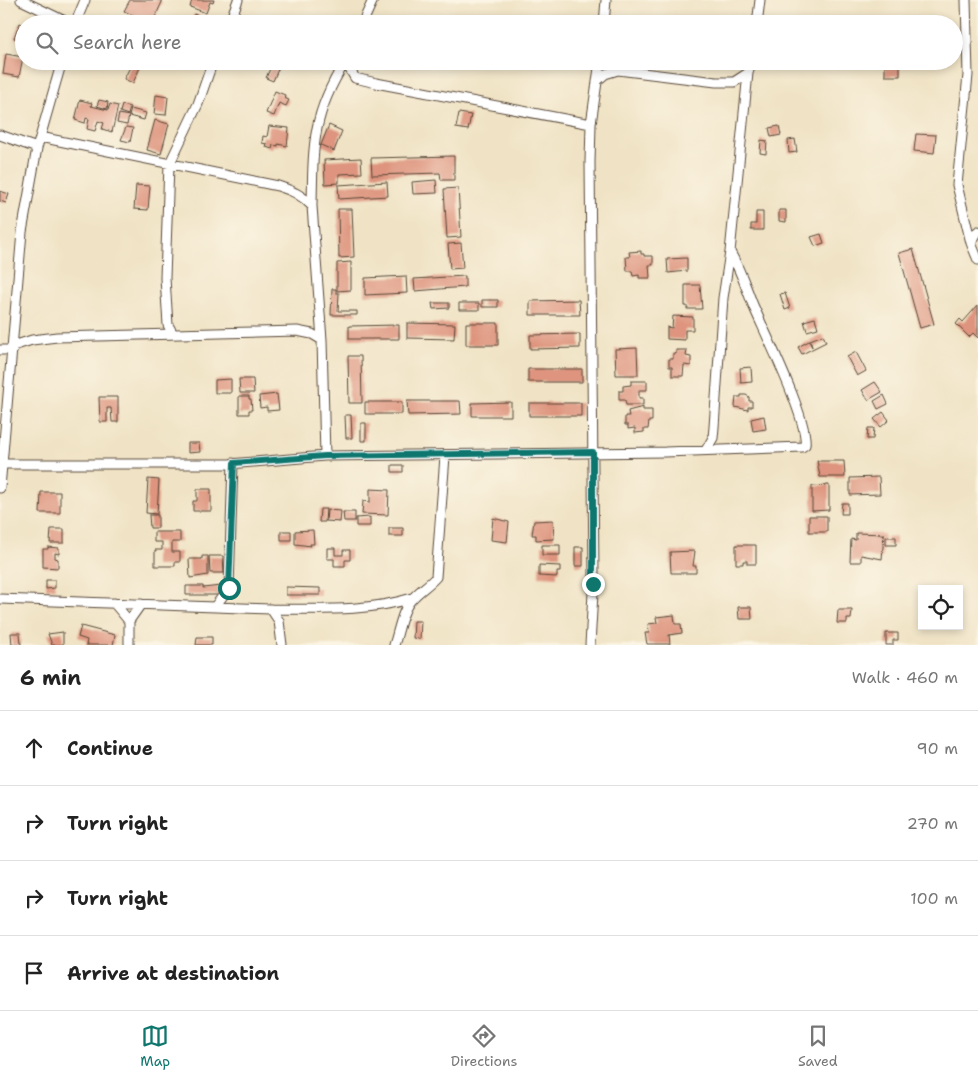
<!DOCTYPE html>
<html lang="en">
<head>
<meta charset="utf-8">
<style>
	body { margin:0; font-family:"Shantell Sans",sans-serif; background:#f2f2f2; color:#222 }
	.controls { position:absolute; right:15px; bottom:15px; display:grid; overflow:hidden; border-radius:0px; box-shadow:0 2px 8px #0003 }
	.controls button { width:45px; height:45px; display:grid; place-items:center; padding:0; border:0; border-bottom:1px solid #e0e0e0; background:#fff; color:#222; font:25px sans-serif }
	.stop { position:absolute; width:15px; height:15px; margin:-11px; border:4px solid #0f766e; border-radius:50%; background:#fff }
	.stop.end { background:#0f766e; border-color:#fff; box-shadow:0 1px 5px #0008 }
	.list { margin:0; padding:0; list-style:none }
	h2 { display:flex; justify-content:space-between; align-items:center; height:65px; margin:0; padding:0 20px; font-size:21px }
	h2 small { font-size:16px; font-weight:400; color:#767676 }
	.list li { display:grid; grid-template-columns:32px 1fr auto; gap:15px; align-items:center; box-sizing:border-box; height:75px; padding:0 20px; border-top:1px solid #e0e0e0 }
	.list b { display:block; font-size:19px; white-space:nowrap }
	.list em { font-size:16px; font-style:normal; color:#767676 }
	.icon { flex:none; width:28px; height:28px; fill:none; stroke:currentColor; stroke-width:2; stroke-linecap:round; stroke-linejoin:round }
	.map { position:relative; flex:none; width:978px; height:645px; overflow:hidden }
	.search { position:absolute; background:#fff; box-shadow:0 2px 8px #0003; left:15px; right:15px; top:15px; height:55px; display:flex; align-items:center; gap:12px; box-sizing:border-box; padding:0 18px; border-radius:28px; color:#767676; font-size:19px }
	.sheet { height:365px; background:#fff }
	nav { display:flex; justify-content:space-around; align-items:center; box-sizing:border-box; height:70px; border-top:1px solid #e0e0e0; background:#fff; font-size:14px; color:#767676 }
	nav a { display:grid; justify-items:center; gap:2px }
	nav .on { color:#0f766e }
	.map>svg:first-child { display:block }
	.building { fill:#de947e }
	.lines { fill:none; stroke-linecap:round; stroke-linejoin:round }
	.minor-casing { stroke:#564637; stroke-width:11 }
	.minor { stroke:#fff; stroke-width:9 }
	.route { stroke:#0f766e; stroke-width:6 }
</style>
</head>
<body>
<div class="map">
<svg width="978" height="645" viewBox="0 0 978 645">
	<rect width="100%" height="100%" fill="#fcf5e5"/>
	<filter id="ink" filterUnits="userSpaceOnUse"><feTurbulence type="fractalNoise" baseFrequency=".02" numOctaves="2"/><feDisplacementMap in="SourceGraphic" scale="10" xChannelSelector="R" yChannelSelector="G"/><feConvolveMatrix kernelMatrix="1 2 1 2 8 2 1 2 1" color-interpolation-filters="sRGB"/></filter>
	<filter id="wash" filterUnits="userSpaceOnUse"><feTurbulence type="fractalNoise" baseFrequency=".0096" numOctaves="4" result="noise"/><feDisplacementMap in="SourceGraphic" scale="20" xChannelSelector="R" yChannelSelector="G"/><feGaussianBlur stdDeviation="1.12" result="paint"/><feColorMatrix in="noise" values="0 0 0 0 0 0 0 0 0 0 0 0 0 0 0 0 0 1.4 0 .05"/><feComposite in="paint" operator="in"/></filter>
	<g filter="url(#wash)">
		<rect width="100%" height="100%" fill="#f0e3c5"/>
		<g id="blocks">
			<path class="building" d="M130,0H159L162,2L152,24L124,11Z
				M192,0H214L213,3L210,2L206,13L190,7Z
				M194,14L210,21L208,24H193L191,21Z
				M20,23L24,25L22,41L14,38Z
				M6,54L23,57L19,77L3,74Z
				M133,61L142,63L133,83L124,79Z
				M885,61H900V76H885Z
				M272,64L279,67L273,81L266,78Z
				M275,91L285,95L284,98L289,100L286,106L279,103L274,116L266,113Z
				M156,95L168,97L166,115L154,114Z
				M80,100L92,103L91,106L108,110L110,104L118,106L112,132L102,129L104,123L98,121L95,131L87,129L89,119L86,118L85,123L75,120Z
				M99,100L108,102L107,109L97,106Z
				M122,105L130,107L128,115L120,112Z
				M131,109L146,113L144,120L129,116Z
				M459,113L471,115L468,130L456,128Z
				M119,114L129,116L127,125L117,123Z
				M155,120L169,124L161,154L147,150Z
				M329,125L342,131L334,151L321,145Z
				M269,126L289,128L287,146L278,144V146L273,145L272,149L266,147L267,144L262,143L263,136L267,137Z
				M779,126L781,135L771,137L769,128Z
				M126,127L133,128L130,142L121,140Z
				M916,134L936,135L934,153L914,151Z
				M795,139L797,152L789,153L788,140Z
				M761,140L767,141L766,154L760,153Z
				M454,156V180H441L440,173L372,175L371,158Z
				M361,158L362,173L339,174V183L325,184L324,160Z
				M436,180L437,193L413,194L412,182Z
				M387,182L388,196L339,199L338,185Z
				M136,185L150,186L148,210L134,209Z
				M458,188L461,237L447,238L444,189Z
				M0,191L9,194L6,203L0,201Z
				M338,209H352L354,257L339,258Z
				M779,210H786V222L779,221Z
				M756,212H763V230H751V224H756Z
				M821,234L824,243L815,246L811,237Z
				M461,243L463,268L450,269L448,244Z
				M913,249L934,324L920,328L899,253Z
				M641,251V254H644V256H653V265H649L650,278H639V275L633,276L632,271H627L626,257H630L629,252Z
				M687,258V271L668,273L667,259Z
				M351,262V290L337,291V263Z
				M406,276L407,293L365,295V278Z
				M465,276V287L415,291L414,279Z
				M685,285H700L702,309H687V306H685Z
				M332,289H336V293H339L338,311H357V315H331Z
				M785,293L790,308L785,310L780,294Z
				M482,300H498V307H482Z
				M579,300L580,315H530V301Z
				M432,303H449V308L433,309Z
				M459,303H479V310H459Z
				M978,305V338L973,333L969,337L956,324L960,319L963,322Z
				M673,316L693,317V330H685V340L667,339V327L672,328Z
				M815,318L818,328L807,331L804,321Z
				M407,323L455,324L454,339L407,338Z
				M466,323H498V345H466Z
				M399,325V339H349V326Z
				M580,334V348L530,349V335Z
				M823,335L826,342L802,354L798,347L809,341L812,347L810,340Z
				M637,348L638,375H616L615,349Z
				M676,350H687L686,356L691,357V366L684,365L683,376H672V367H669V359H673V353L676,354Z
				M856,352L866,371L857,376L847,357Z
				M348,356H361L362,403H349Z
				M751,367L752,382L741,383L740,368Z
				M528,369H582V382H528Z
				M231,379V393H215V380Z
				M239,379H253L254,393H240Z
				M631,381H647V390H639V398H643V405H626L625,400H619V391H623V386L631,385Z
				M875,382L882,392L868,400L862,390Z
				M277,394L279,410L267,411V407L260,408L259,396Z
				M741,395H746L749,397V401H752V407H748V410L735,407L736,397H741Z
				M884,395L888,404L878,409L874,401Z
				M239,396H249V399H251L252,410H249V414H239Z
				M99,397H118V422H112L111,408H107V422H100Z
				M407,401H460L461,414L408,415Z
				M365,402H402V414H365Z
				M511,402V416H472V403Z
				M529,403H581V416H529Z
				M643,407V410H652V421H649L648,429H644V432L635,433V428L628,429V425H625V416H629L628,411Z
				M883,412L889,420L881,427L874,419Z
				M345,415H351L352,438H346Z
				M764,416L766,429L753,431L751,419Z
				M361,423H366V441H361Z
				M868,428H874L873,439H867Z
				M188,443H199L200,452L188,453Z
				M817,461H844L845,477H820Z
				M392,465H403V472H392Z
				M879,477L880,494L850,495V478Z
				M148,479L159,480L157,514L146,513Z
				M829,485V510L812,511V486Z
				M197,489H211V511H193V501H197Z
				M370,489L389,490L388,515L362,514L363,501L370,502Z
				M41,492H60V513H40Z
				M842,503H848V514H841Z
				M320,509H326L325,522H319Z
				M327,510L341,511L340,522L326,521Z
				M343,512H355V521H344Z
				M149,515H158V528H150Z
				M809,516H827V532H809Z
				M370,517V526H356V518Z
				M493,518L509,522L507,542L491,540Z
				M553,520L554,539L536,540V535H532L534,521Z
				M389,528H403V536H389Z
				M51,529H64V543H50Z
				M313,530L314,544H310L311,546L295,544V531Z
				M281,531H291V540H281Z
				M154,532H180V542H172V552H180V562H175V566H155V550H162V542H154Z
				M856,533L884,534L882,559L861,555V562H850L851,539L856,540Z
				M886,537H896V545H886Z
				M542,545H560V555H542Z
				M736,545H756V564H747V561H743V564H736Z
				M48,547L59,548V554L55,553V558L58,559V568L43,567V549H48Z
				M575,547H583V566H575Z
				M327,548H335V555H343V550H350V560H345V566H334V559H327Z
				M695,551L693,566H696V573H671L670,552Z
				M202,556H208V575L190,578L189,559H202Z
				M209,556H223L224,573H210Z
				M539,565L560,566V572H557V577L539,576Z
				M46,580H55V588L46,589Z
				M186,586H203V588L221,586L220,595H186Z
				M286,587L320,588V595H286Z
				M738,607H751L752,619H739Z
				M838,610H852L851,619H847V623H837Z
				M674,615L675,624H681L682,633L669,635L670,644H647L645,633H649L648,624L657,623L656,617Z
				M414,621H421L420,639L413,638Z
				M81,626L115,635L113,645H86L87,640L78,637Z
				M63,632V645H52L48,634Z
				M11,633H20L21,645H12Z
				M886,633H898V640H893V645H886Z
				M197,637H212V645H196Z"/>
		</g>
	</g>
	<g filter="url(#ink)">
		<use href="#blocks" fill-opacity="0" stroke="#564637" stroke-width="1"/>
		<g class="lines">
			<g class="minor-casing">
				<path id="minor" d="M21,0L71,24
					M966,0L968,75L957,185L971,243
					M75,24L85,0
					M229,24L238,0
					M362,24L373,0
					M604,24L606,0
					M757,24L760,0
					M345,61L355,78L376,83L591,124
					M598,80L605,74L618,70L716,82H734L748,73
					M0,135L37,148
					M40,137L278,186C293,191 302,195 312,206L322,340
					M312,206C313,145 312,115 345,62
					M978,231L971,243L978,260
					M173,334L168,325L165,278L169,165L198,104L213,61
					M13,346L32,340L57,337L297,331L312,334L322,340L325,456
					M0,350H13
					M706,450L713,438L714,427L723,298L730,252L748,73L752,61
					M2,464H229L325,456L665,452L802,447L805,445C809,421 764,331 753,305C745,285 741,271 730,252
					M0,488L22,232L37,148L62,61
					M0,599L271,609L279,621L282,645
					M114,603L129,621
					M216,605L229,588L233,463
					M271,609C318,609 368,612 412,598
					M129,645V621L141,604
					M394,645C399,631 402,608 413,598C420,590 429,585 436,577L445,456
					M590,645L594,576L590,162L591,124L600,61"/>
			</g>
			<use href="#minor" class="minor"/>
		</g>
	</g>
	<g class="lines" filter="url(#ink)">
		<path class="route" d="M229,588L234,463L325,456L593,452V584"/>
	</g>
</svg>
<div class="controls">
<button><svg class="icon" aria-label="locate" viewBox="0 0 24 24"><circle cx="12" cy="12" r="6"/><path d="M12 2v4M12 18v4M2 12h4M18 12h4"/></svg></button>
</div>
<div class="stop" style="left:229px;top:588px"></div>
<div class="stop end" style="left:593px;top:584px"></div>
<div class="search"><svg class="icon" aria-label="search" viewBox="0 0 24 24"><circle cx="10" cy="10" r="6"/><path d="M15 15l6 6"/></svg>Search here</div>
</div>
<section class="sheet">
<h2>6 min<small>Walk · 460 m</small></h2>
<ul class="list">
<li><svg class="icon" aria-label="ahead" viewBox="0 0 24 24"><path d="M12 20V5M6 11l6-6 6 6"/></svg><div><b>Continue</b></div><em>90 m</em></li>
<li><svg class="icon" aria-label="right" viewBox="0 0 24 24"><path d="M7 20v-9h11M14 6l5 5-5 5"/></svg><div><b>Turn right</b></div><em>270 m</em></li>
<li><svg class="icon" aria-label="right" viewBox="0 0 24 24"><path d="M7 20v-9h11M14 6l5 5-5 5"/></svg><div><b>Turn right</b></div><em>100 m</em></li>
<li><svg class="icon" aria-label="arrive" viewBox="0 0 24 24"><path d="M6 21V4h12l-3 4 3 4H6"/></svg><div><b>Arrive at destination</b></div></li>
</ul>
</section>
<nav>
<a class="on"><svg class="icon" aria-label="map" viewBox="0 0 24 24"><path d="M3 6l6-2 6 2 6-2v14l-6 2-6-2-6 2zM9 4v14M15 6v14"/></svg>Map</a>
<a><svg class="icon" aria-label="directions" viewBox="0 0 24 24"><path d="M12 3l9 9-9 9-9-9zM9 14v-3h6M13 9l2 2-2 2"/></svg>Directions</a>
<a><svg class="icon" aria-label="saved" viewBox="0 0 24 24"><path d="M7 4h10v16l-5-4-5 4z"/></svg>Saved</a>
</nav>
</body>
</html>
